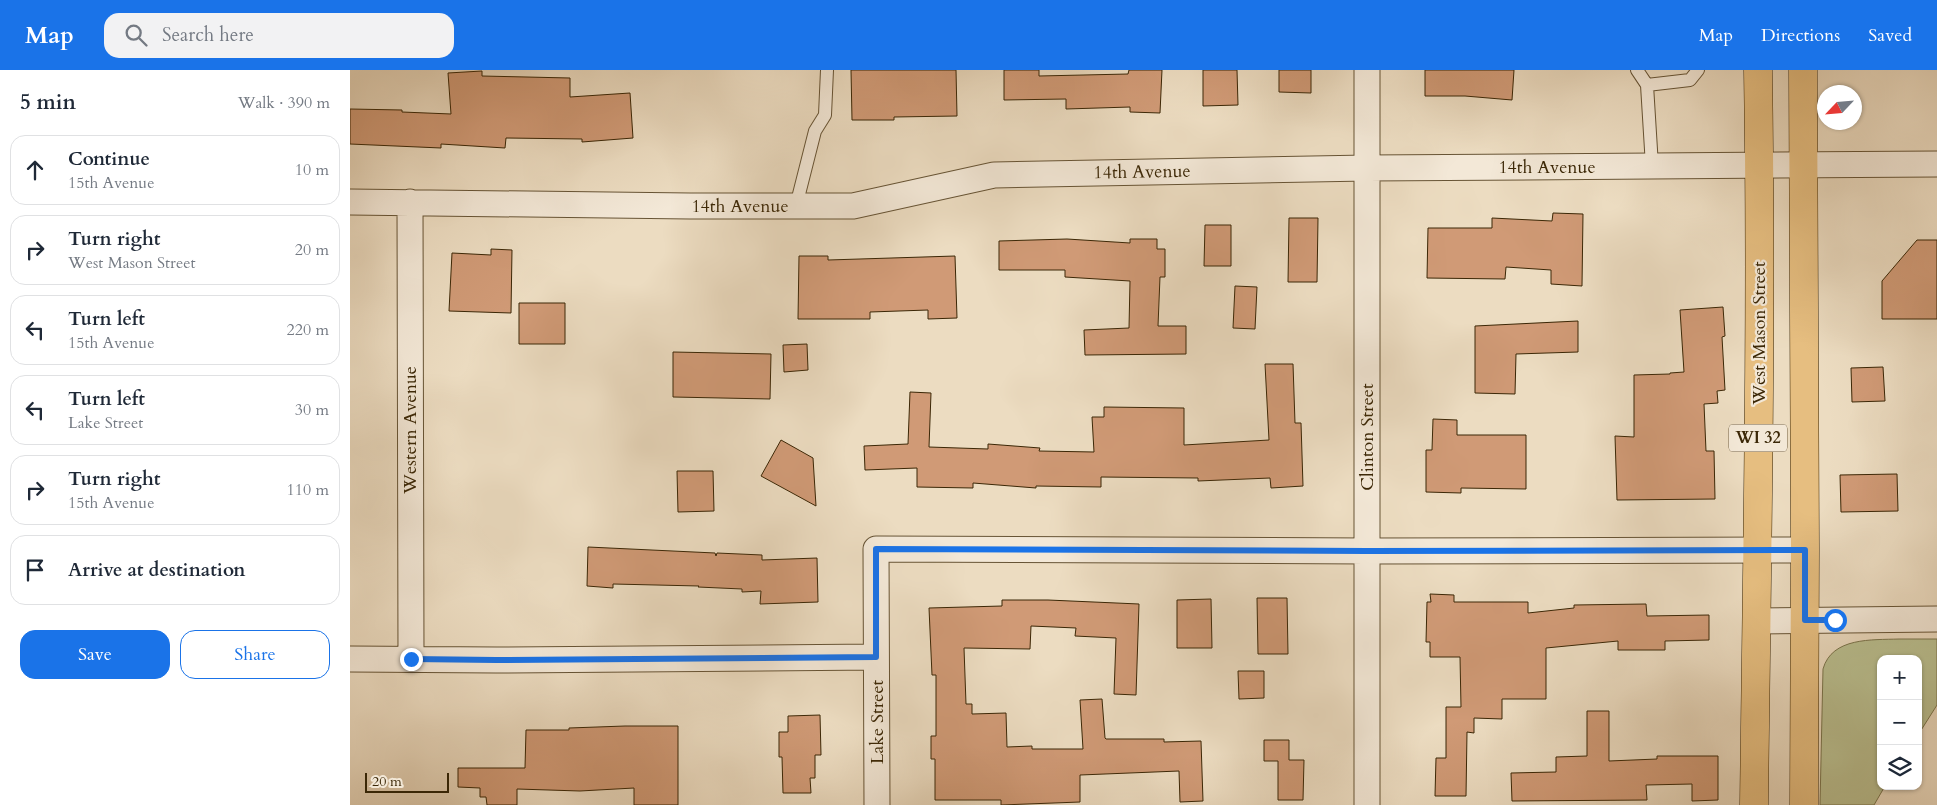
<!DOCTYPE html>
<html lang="en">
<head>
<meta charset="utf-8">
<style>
	body { margin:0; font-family:Cardo,serif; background:#f2f2f3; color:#1f2937 }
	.controls { position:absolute; right:15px; bottom:15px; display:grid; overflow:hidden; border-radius:10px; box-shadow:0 1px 4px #0004 }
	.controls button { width:45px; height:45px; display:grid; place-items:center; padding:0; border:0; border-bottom:1px solid #e0e1e3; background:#fff; color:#1f2937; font:25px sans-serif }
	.compass { position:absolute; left:1467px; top:15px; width:45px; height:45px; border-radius:50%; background:#fff; box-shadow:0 1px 4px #0004; rotate:244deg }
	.scale { position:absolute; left:15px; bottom:12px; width:84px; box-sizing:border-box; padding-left:5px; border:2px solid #3b2706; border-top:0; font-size:14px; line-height:18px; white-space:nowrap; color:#3b2706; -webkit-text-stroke:4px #f3e8d7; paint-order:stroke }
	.stop { position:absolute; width:15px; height:15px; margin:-11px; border:4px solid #1a73e8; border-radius:50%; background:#fff }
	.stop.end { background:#1a73e8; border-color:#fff; box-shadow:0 1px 5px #0008 }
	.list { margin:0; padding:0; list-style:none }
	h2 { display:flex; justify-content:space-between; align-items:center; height:65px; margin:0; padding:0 20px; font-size:21px }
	h2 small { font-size:16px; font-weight:400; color:#747a83 }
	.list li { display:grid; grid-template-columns:32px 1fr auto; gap:15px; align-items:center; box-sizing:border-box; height:70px; margin:0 10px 10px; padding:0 10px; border:1px solid #e0e1e3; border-radius:15px }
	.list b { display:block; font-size:19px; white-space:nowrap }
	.list p { margin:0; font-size:16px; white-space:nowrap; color:#747a83 }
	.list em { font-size:16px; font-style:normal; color:#747a83 }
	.actions { display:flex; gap:10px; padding:15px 20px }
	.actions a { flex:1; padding:11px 0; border:1px solid #1a73e8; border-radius:15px; text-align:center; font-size:18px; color:#1a73e8 }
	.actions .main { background:#1a73e8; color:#fff }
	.icon { flex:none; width:28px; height:28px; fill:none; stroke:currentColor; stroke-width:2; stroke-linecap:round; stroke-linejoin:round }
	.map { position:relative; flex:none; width:1587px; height:735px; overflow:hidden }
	header { display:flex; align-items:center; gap:30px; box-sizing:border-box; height:70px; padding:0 25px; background:#1a73e8; color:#fff }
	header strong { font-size:24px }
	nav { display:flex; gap:28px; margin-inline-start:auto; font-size:18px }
	.search { width:350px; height:45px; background:#f2f2f3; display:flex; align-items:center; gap:12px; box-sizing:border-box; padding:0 18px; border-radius:15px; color:#747a83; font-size:19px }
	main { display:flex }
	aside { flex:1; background:#fff }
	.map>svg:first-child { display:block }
	.green { fill:#bac091; stroke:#7a744c }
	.building { fill:#d09a76; stroke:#3b2706 }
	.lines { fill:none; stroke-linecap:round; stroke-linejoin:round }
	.lane-casing { stroke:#675435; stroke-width:14 }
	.street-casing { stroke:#675435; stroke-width:27 }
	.primary-casing { stroke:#3b2706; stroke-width:29 }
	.lane { stroke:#f3e8d7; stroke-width:12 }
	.street { stroke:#f3e8d7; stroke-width:25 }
	.primary { stroke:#e6be80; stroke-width:28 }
	.route { stroke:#1a73e8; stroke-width:6 }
	.labels { text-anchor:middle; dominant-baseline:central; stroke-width:4.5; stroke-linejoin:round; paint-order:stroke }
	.shield { fill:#f3e8d7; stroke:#726145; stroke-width:1 }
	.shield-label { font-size:16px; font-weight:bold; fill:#3b2706 }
	.street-label { font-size:18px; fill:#3b2706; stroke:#f3e8d7 }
</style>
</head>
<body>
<header>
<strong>Map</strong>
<div class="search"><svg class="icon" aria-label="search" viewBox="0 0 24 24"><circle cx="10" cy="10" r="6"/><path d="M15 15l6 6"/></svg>Search here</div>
<nav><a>Map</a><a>Directions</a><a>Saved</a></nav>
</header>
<main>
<aside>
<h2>5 min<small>Walk · 390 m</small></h2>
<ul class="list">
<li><svg class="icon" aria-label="ahead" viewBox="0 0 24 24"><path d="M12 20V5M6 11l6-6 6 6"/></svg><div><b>Continue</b><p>15th Avenue</p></div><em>10 m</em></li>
<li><svg class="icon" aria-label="right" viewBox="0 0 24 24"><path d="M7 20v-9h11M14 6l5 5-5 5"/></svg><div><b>Turn right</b><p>West Mason Street</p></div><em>20 m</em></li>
<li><svg class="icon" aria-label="left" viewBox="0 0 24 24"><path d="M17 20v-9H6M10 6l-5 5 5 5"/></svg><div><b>Turn left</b><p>15th Avenue</p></div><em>220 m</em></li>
<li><svg class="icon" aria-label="left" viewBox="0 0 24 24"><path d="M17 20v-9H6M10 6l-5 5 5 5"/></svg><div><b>Turn left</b><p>Lake Street</p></div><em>30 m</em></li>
<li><svg class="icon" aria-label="right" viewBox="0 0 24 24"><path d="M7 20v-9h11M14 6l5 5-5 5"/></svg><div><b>Turn right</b><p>15th Avenue</p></div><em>110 m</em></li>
<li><svg class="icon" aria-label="arrive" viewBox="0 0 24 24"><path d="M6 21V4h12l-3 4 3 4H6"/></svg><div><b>Arrive at destination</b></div></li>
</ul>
<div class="actions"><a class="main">Save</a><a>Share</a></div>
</aside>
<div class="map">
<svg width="1587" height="735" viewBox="0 0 1587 735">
	<rect width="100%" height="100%" fill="#ecdcc1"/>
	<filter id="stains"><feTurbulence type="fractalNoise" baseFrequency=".004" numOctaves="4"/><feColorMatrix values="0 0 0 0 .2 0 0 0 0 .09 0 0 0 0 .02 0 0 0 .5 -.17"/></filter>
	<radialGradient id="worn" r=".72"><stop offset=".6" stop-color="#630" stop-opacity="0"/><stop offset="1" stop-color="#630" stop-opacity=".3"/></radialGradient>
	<path class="green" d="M1549,569H1587V635L1568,665V589H1531V716H1535L1524,735H1470L1473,599C1482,567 1522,570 1549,569Z"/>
	<path class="building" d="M501,0H606L607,46L544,47V50H502Z
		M654,0H689V6L778,4L779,0H812L810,43L780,42V37L716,39V29L654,30Z
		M853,0H887L888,35L853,36Z
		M929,0H961V23L929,22Z
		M1075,0H1164L1162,30L1115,26H1075Z
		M132,1V6L220,8V27L280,23L283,68L232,72V69L156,68L155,78L91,74V78L0,74V39L52,40V42L101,44L98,3Z
		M1203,143L1233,144L1232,216L1201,214V200L1156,197L1155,209L1077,208L1078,158H1142V148L1202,151Z
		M939,148H968L967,212H938Z
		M855,155H881V196H854Z
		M717,169L780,173V169H807V179H815V207H810L808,256H836V284L735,285L734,260L779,258L780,211L715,207V200H649V171Z
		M1567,170H1587V249H1532V211Z
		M141,179L162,180L161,243L99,241L102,183L141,185Z
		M449,186H478V190L605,186L607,248L578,249V240L520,242V249H448Z
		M885,216L907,217L905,259L883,258Z
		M169,233H215V274H169Z
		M1373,237L1375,266L1372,267L1375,320L1367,321L1368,333L1354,334L1356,381H1364L1365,429L1267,430L1265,366L1284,367V305L1320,304V303L1334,302L1330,240Z
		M1228,251V282L1166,284L1165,324L1125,323V256Z
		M457,274L458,300L434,302L433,275Z
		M323,282L421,284L420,329L323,327Z
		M915,294H943L945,353H951L953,416L921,418L920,408L848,411V408L751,407V417L686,416V418L623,413V418L567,417V398L515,400L514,376L558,374L560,322L581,323L579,377L638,379V374L690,378L689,381L744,382L742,347H754V337L834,338V375L919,370Z
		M1533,297L1535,331L1502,332L1501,298Z
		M1083,349L1107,350V365H1176V419L1111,418V423L1076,422V380H1082Z
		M431,370L463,388L466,436L411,406Z
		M327,401H363L364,441L328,442Z
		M1547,404L1548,441L1491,442L1490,405Z
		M238,477L365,483L366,486L367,483L412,485V490L467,488L468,532L410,534L411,521L392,522V519L348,517L349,516L263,514V518L237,516Z
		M1080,524L1104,525V532H1178V543L1224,538V535L1296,534L1297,546L1359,545V570L1315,571V580H1268V571L1196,578V629H1152V649L1124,648V663L1117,662L1116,726H1085L1086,688H1096V637H1111L1110,587H1080V572H1076L1077,532H1081Z
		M907,528H937L938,584H908Z
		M861,529L862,578H827V530Z
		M652,530H698L789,534L786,625L764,624L766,568L725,566L726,558L681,556L680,579L614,578L616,634H622V644L656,643L657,677L682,676V679H733L730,630L752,629L755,668L756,669H814V672L851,671L853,731L830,732L829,701L730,705V732L651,735V730H585V689H581V666H586V605H582L579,538L652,536Z
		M888,601H914V628L889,629Z
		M1237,641H1259V691L1307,689V686H1368V730L1342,731V714L1296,715L1297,730L1162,731L1161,703L1206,702V687L1237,686Z
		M470,645L471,685H465V708H460L461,723H433L432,687H429V662H438V646Z
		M275,656H328V735H284V718L230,721L167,719V735H137L136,727H130V718L108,717V698H175L176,660H219V658Z
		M914,670H939V690H954L953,730H928V691H914Z"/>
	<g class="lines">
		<g class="lane-casing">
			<path id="lane" d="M1287,0L1297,15
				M1302,96L1297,15L1340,10L1348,0
				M446,136L465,61L475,45L477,0"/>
		</g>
		<g class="street-casing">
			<path id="street" d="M0,132L340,136H503L644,105L1017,98L1587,94
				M60,132L61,589
				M1406,551L1587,549
				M0,589L146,590L526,587
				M527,735L526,479L1017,481L1455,480
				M1017,735V0"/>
		</g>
		<g class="primary-casing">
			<path id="primary" d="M1453,0L1455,480L1454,735
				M1404,735C1407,490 1412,245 1408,0"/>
		</g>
		<use href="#lane" class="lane"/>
		<use href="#street" class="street"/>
		<use href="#primary" class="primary"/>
	</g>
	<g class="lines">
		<path class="route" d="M61,589L146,590L526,587V479L1017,481L1455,480V550H1485"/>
	</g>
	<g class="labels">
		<rect class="shield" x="1379" y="354.5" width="58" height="27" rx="4"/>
		<g class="shield-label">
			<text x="1408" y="368">WI 32</text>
		</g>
		<g class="street-label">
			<text x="1197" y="97">14th Avenue</text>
			<text transform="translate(792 102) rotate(-1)">14th Avenue</text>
			<text x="390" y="136">14th Avenue</text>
			<text transform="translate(1409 263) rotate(-90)">West Mason Street</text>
			<text transform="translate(60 360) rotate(-90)">Western Avenue</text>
			<text transform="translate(1017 367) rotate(-90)">Clinton Street</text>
			<text transform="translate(527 652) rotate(-90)">Lake Street</text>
		</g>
	</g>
	<rect width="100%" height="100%" filter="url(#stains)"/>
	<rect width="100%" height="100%" fill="url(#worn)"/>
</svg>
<div class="controls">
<button>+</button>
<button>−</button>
<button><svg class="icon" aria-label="layers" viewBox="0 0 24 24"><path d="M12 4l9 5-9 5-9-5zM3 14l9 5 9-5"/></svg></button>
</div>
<svg class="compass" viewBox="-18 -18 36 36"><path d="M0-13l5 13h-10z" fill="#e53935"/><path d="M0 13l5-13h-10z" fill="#747a83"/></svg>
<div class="scale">20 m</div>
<div class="stop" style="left:1485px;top:550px"></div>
<div class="stop end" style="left:61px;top:589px"></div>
</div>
</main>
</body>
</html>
